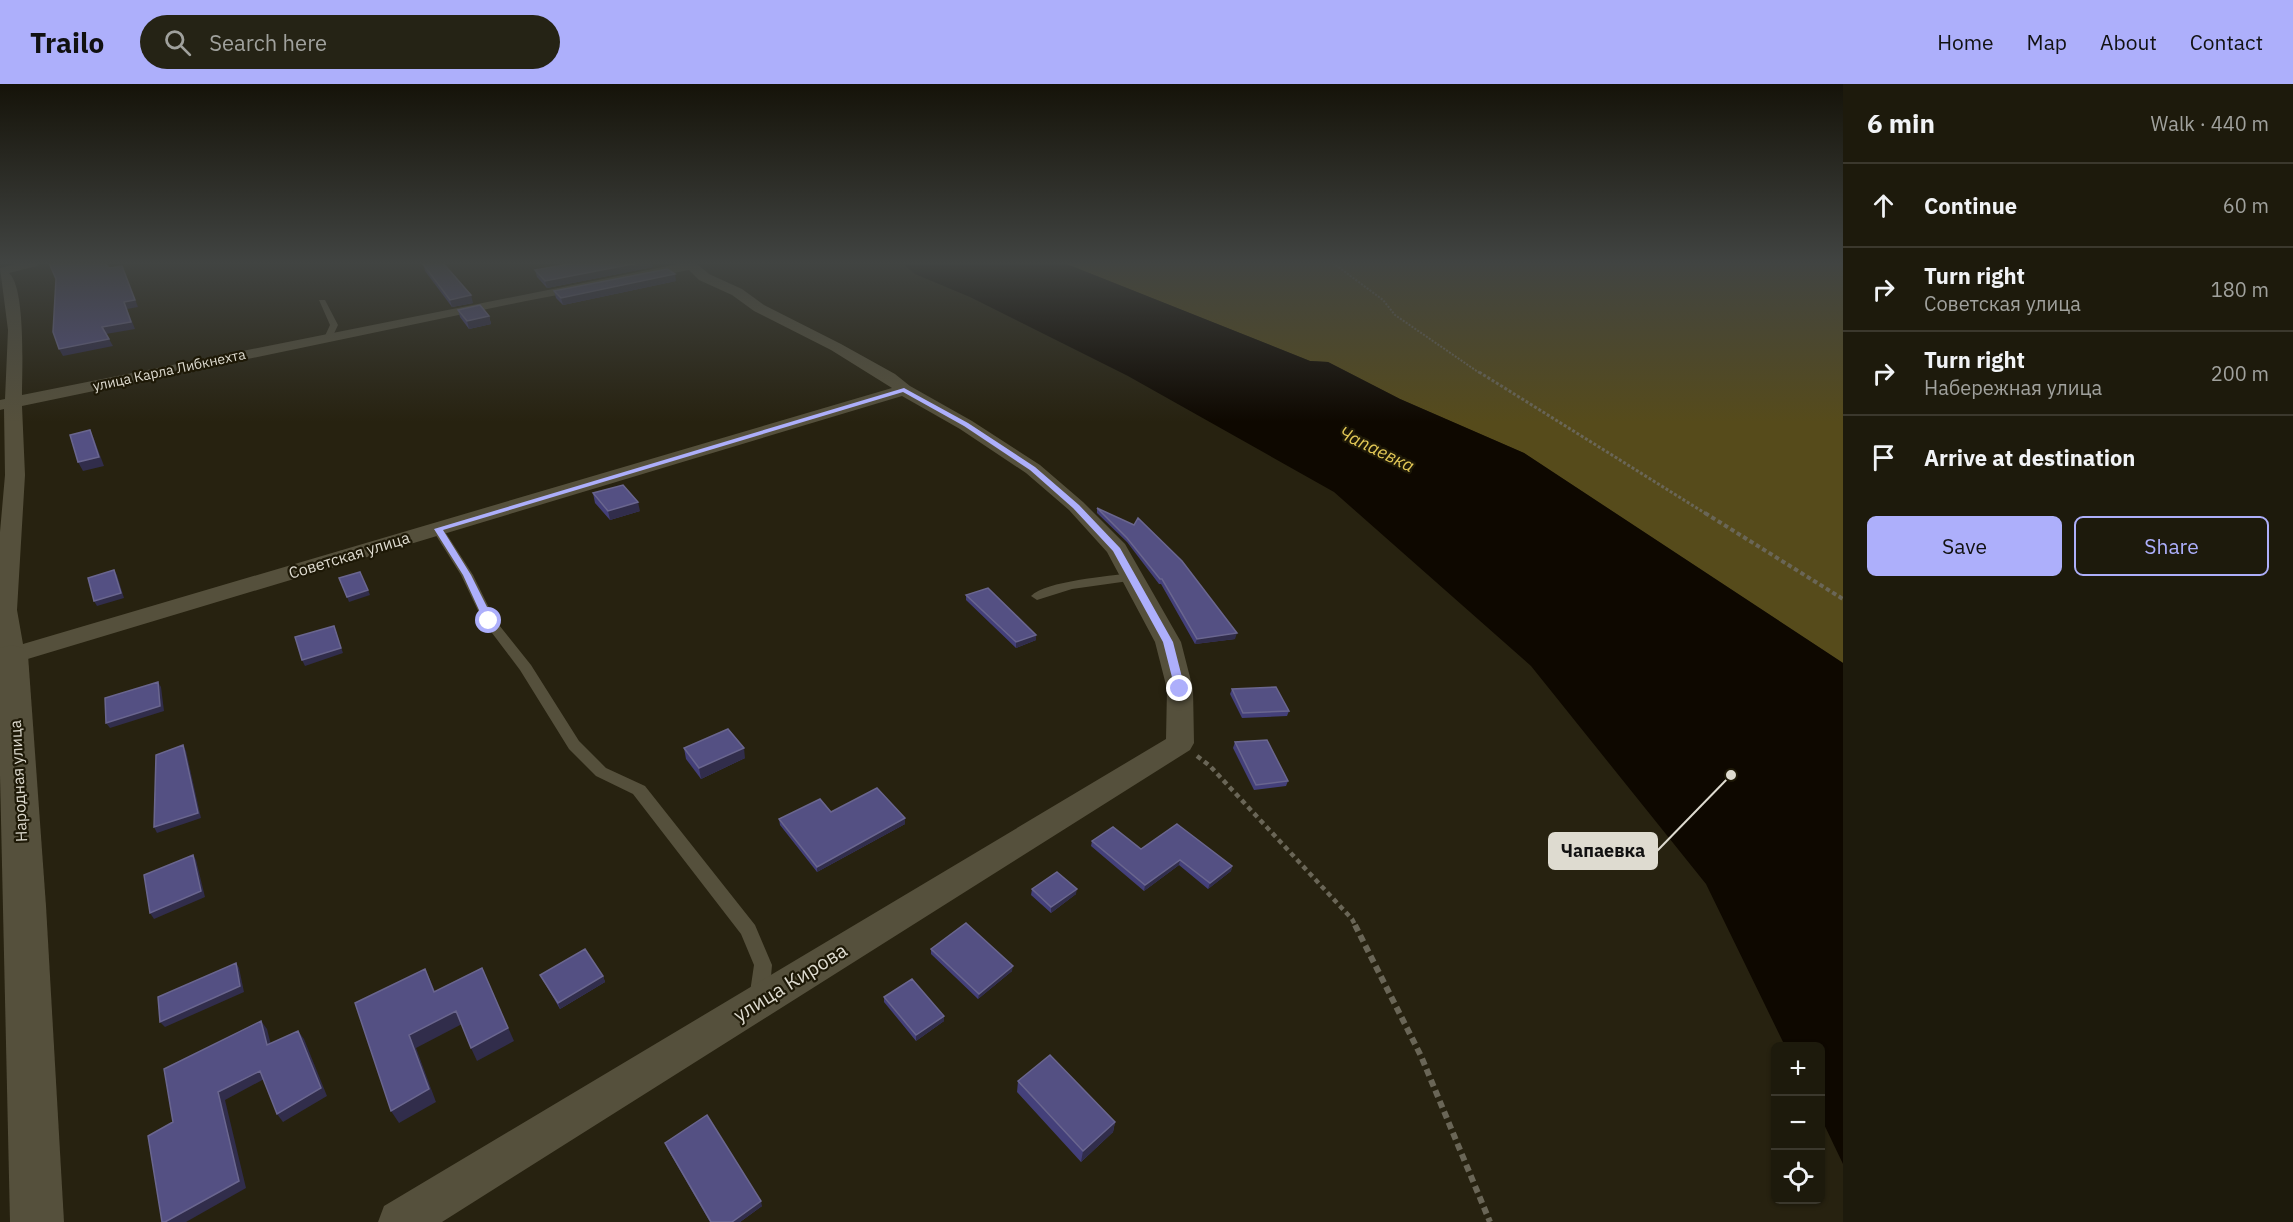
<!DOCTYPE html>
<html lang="en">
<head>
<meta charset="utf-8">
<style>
	body { margin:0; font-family:"IBM Plex Sans",sans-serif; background:#252315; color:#f1f3f6 }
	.controls { position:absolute; right:18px; bottom:18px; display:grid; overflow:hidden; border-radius:9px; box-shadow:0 2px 4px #0004 }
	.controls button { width:54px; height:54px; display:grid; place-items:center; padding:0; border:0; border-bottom:2px solid #3b382d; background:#1d1a0c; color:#f1f3f6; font:30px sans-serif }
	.stop { position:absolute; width:18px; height:18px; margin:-14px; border:4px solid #adaffb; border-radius:50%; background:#fff }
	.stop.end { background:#adaffb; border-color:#fff; box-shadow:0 2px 6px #0008 }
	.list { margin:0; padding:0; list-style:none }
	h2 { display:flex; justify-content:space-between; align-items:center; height:78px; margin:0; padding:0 24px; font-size:26px }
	h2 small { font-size:20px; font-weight:400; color:#a0a19d }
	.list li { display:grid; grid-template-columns:39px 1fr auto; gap:18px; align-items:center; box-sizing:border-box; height:84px; padding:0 24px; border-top:2px solid #3b382d }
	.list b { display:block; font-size:22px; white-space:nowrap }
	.list p { margin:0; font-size:20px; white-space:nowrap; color:#a0a19d }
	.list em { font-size:20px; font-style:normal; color:#a0a19d }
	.actions { display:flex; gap:12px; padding:18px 24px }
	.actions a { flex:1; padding:14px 0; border:2px solid #adaffb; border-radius:9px; text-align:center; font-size:21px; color:#adaffb }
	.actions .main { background:#adaffb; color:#111 }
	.icon { flex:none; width:33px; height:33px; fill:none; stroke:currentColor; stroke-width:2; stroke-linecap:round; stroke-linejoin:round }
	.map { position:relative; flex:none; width:1843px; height:1138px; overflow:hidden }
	header { display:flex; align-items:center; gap:36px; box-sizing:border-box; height:84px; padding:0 30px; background:#adaffb; color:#111 }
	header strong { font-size:28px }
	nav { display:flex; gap:33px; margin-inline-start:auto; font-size:21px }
	.search { width:420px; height:54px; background:#252315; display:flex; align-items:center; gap:15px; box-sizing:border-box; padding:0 21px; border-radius:33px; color:#a0a19d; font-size:22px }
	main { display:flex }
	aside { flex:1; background:#1d1a0c }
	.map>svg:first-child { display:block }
	.green { fill:#564b1b }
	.water { fill:#0e0800 }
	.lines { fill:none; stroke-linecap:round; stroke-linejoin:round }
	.path-far4 { stroke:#6a6657; stroke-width:2; stroke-dasharray:2 1.5; stroke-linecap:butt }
	.path-far3 { stroke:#6a6657; stroke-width:3; stroke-dasharray:3 2; stroke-linecap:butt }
	.path-far2 { stroke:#6a6657; stroke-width:4; stroke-dasharray:4.5 3; stroke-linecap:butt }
	.path-far1 { stroke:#6a6657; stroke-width:4.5; stroke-dasharray:5 4; stroke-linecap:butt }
	.path { stroke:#6a6657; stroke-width:6; stroke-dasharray:7 4.5; stroke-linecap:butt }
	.service { fill:#55503c; fill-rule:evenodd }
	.minor { fill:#55503c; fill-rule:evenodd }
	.tertiary { fill:#55503c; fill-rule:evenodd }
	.wall { fill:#44407a }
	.shaded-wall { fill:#312d4b }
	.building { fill:#545083; stroke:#6a668f; stroke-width:1.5 }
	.route { fill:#adaffb }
	.labels { text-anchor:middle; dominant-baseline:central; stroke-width:4.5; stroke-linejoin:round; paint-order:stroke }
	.far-street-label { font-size:14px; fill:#dedbd0; stroke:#1e1907 }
	.street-label { font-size:16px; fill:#dedbd0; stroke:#1e1907 }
	.water-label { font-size:18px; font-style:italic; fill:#e2c756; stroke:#1e1907 }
	.near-street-label { font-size:20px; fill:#dedbd0; stroke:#1e1907 }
	.leader { fill:none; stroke:#dedbd0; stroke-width:2 }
	.callout-dot { fill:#dedbd0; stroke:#1e1907; stroke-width:2 }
	.callout { fill:#dedbd0; stroke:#dedbd0; stroke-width:2 }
	.callout-label { font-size:18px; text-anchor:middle; font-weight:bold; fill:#111 }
</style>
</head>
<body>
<header>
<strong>Trailo</strong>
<div class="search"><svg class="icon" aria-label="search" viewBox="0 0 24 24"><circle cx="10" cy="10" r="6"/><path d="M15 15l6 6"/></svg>Search here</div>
<nav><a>Home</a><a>Map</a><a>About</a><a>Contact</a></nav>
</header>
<main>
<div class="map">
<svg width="1843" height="1138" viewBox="0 0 1843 1138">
	<rect width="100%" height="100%" fill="#272210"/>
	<path class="green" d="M1064,179H1843V579L1524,369L1400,315L1328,278L1310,277Z"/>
	<path class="water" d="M902,179H1064L1310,277L1328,278L1400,315L1524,369L1843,579V1080L1821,1034L1820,962H1785L1706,800L1531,582L1334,408L1128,292L970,213L915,190Z"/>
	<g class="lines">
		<path class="path-far4" d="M1333,179L1383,216L1395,231L1481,290"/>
		<path class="path-far3" d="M1479,288L1708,431"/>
		<path class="path-far2" d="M1705,429L1843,515"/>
		<path class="path-far1" d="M1197,672L1210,682L1352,835L1356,843"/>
		<path class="path" d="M1355,841L1421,972L1490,1138"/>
		<path class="service" d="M319,216H325L338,241L331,256L324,254L330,241Z
			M438,442L442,443L473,491L495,536L531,581L579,657L606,684L645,702L755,841L772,881L769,915L766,921L759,924L752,921L749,915L754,881L741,850L633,710L596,692L569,665L520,586L483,537L461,491L432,445Z
			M1132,489L1138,493L1136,496L1072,505L1037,516L1031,512C1046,497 1109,492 1132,489Z"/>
		<path class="minor" d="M19,179H38L37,182L9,189C26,204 22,287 22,311L683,179H696L709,190L742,205L764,221L841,260L895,290L910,302L972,337L1040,381L1083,418L1125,460L1181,558L1193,605L1194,659L1190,666L442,1138H378L384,1122L1166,655L1167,605L1155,558L1107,468L1069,426L1026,389L960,345L902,312L21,577L12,579L3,577L0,572V448L5,391L4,325L0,326V316L5,315L8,246L0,184ZM689,186L699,196L732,211L754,227L831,266L892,304L23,560L17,526L25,391L22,322L526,217Z"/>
		<path class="tertiary" d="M12,561L23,564L28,571L46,822L64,1138H10L0,691V564Z"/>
	</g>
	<path class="wall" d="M423,180L473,219L452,223L425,187Z
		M653,183L547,204L537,193L535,186Z
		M676,197L563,221L556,214L554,207Z
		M458,226L489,232L491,240L469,245L460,233Z
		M593,409L640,427L610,436L595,419Z
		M1097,424L1235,555L1195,560L1161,500H1159L1127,458L1097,429Z
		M966,511L1036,551V556L1016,564L966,516Z
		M1232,605L1289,627L1287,632L1242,634L1230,610Z
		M1235,658L1288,697L1286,702L1254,706L1233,664Z
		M684,664L745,674L701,695L686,675Z
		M831,728L905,740L817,788L780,741L779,735Z
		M1092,757L1141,765L1232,782L1231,787L1208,805L1179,781L1144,807L1091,762Z
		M1032,805L1076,810L1051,829L1031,811Z
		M931,865L1012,887L978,915L931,870Z
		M540,891L603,892L605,898L560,925L543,896Z
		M884,913L944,937L916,957L884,918Z
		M1018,997L1115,1038L1113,1048L1081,1078L1017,1008Z
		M665,1059L762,1122L740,1138H710L667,1064Z"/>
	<path class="shaded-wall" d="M638,179H652L653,183L547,204L545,197Z
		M122,182L138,223L127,225L135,245L106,250L102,243L124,218Z
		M675,190L676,197L563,221L561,214Z
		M471,211L473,219L452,223L450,216Z
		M489,232L491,240L469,245L467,237Z
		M109,255L113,262L63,272L59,265Z
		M90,346L94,355L104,382L83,387L78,378Z
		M638,418L640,427L610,436L608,427Z
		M114,486L117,491L124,514L97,522L94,517Z
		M368,506L370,511L349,518L347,513Z
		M334,542L343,569L305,582L302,576Z
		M1237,549L1235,555L1195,560L1197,555Z
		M1036,551V556L1016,564V558Z
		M158,598L161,603L164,627L110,644L106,639Z
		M183,661L186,667L201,734L157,749L154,743Z
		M744,664L745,674L701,695L699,684Z
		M905,734V740L817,788V783Z
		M193,771L196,776L205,813L154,835L150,829Z
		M1180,776L1179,781L1144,807L1145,801Z
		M1232,782L1231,787L1208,805L1210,799Z
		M1077,805L1076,810L1051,829V823Z
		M236,879L239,884L244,908L165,943L160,938Z
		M1013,882L1012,887L978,915L979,910Z
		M482,884L514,957L477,977L471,964Z
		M425,885L431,898L441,921L434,908Z
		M603,892L605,898L560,925L558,919Z
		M456,927L462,940L416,964L436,1018L399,1039L391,1027L409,951Z
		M944,932V937L916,957V951Z
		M261,937L267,945L273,969L267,961Z
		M298,947L304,955L327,1012L283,1038L277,1030Z
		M260,987L266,994L225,1016L246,1104L186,1138H165L218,1008Z
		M1115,1038L1113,1048L1081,1078L1083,1067Z
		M761,1117L762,1122L740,1138H732Z"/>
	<path class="building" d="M49,179H105L109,184L122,182L135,216L124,218L131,238L102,243L109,255L59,265L53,248L56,195Z
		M425,179H443L471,211L450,216L423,180Z
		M575,179H638L545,197L535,186Z
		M667,185L675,190L561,214L554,207Z
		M480,221L489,232L467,237L458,226Z
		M90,346L99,373L78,378L70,351Z
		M623,401L638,418L608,427L593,409Z
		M1097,424L1134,441L1138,434L1182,477L1237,549L1197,555L1162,495H1160L1127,454Z
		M114,486L121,509L94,517L88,494Z
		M360,488L368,506L347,513L339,494Z
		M988,504L1036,551L1016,558L966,511Z
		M334,542L341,564L302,576L295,553Z
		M158,598L160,622L106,639L105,614Z
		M1276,603L1289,627L1243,629L1232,605Z
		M728,645L744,664L699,684L684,664Z
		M1267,656L1288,697L1256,701L1235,658Z
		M183,661L198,729L154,743L156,671Z
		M877,704L905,734L817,783L779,735L820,715L831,728Z
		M1177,740L1232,782L1210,799L1180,776L1145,801L1092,757L1113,743L1141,765Z
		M193,771L201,807L150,829L144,791Z
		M1057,788L1077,805L1051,823L1032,805Z
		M966,839L1013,882L979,910L931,865Z
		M585,865L603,892L558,919L540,891Z
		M236,879L240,902L160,938L158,913Z
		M482,884L508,944L471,964L456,927L409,951L429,1005L391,1027L355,919L425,885L434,908Z
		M912,895L944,932L916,951L884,913Z
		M261,937L267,961L298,947L321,1004L277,1030L260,987L218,1008L239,1097L165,1138H162L148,1052L173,1038L164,985Z
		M1050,971L1115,1038L1083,1067L1018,997Z
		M707,1031L761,1117L732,1138H711L665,1059Z"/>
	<linearGradient id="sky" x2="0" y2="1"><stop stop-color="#151309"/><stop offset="0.53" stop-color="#414442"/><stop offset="1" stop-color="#414442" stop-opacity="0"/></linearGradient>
	<rect width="1843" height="338" fill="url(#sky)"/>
	<path class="route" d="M904,304L968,339L1035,383L1079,421L1120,464L1173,558L1185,605L1183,607H1176L1175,605L1163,558L1113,467L1073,424L1030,386L964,342L903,308L443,446L471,491L494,537L492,539L484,537L463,491L434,445Z"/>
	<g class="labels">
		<g class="far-street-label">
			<text transform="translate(169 286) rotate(-12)">улица Карла Либкнехта</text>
		</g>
		<g class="street-label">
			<text transform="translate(349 471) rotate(-17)">Советская улица</text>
			<text transform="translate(18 697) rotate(-93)">Народная улица</text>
		</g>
		<g class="water-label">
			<text transform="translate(1377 365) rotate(26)">Чапаевка</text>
		</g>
		<g class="near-street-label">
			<text transform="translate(790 898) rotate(-32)">улица Кирова</text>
		</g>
	</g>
	<path class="leader" d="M1731 691L1657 767"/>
	<circle class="callout-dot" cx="1731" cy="691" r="6"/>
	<rect class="callout" x="1549" y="749" width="108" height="36" rx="6"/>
	<g class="callout-label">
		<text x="1603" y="773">Чапаевка</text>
	</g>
</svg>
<div class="controls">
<button>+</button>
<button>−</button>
<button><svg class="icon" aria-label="locate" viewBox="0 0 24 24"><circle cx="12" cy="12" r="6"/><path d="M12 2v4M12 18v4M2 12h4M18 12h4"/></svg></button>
</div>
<div class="stop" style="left:489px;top:537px"></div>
<div class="stop end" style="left:1180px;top:605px"></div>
</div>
<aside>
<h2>6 min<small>Walk · 440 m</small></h2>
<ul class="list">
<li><svg class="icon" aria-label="ahead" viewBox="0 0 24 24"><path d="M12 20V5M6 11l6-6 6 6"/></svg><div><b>Continue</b></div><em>60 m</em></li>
<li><svg class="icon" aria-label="right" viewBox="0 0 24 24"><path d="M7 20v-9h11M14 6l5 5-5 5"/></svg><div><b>Turn right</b><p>Советская улица</p></div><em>180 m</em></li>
<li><svg class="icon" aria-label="right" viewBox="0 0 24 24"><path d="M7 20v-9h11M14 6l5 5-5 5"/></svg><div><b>Turn right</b><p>Набережная улица</p></div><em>200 m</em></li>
<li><svg class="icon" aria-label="arrive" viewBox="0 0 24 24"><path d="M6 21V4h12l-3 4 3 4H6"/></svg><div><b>Arrive at destination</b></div></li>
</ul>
<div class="actions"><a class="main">Save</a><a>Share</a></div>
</aside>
</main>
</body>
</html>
